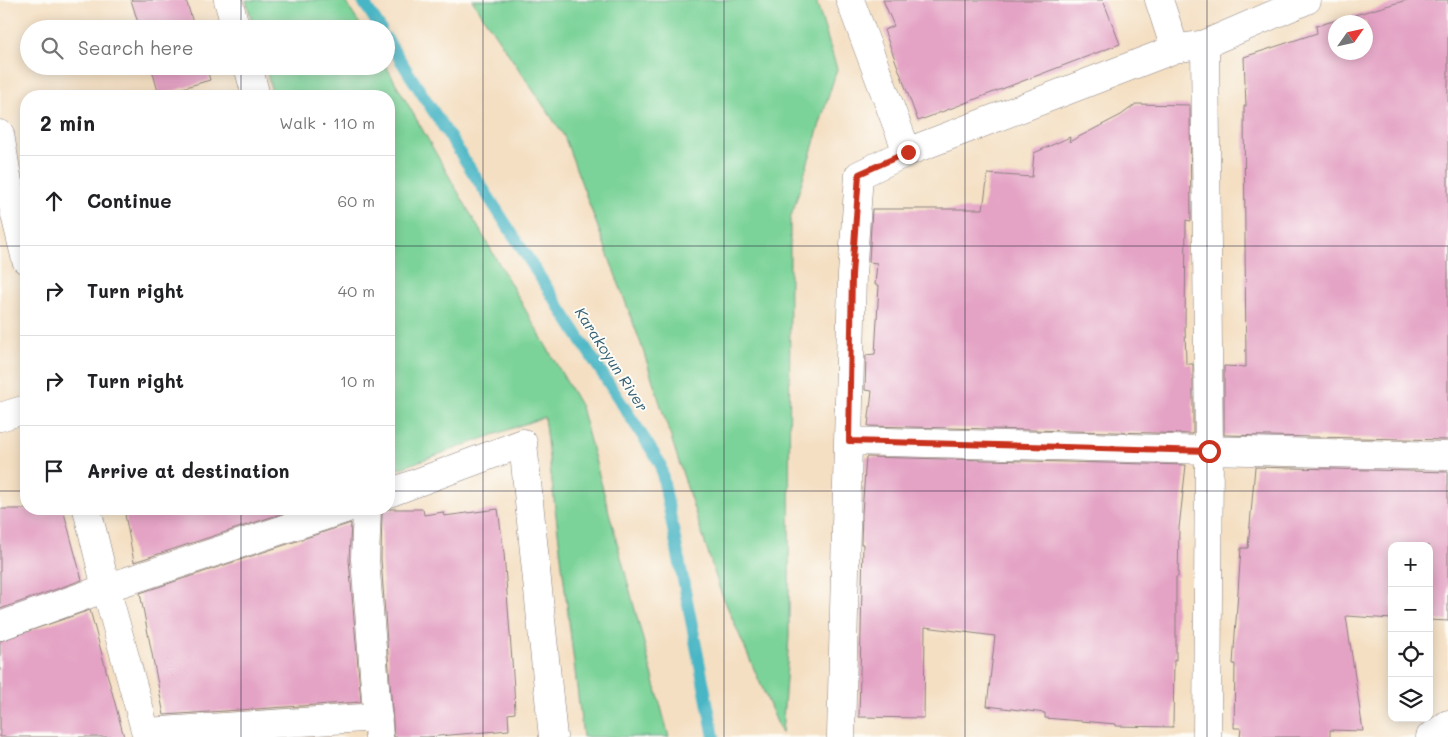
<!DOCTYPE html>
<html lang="en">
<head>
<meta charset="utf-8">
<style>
	body { margin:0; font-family:Mali,sans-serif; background:#f2f2f2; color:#202124 }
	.controls { position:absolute; right:15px; bottom:15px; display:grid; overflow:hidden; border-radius:10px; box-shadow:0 2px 12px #0003 }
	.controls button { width:45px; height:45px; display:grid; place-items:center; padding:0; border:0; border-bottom:1px solid #e0e0e0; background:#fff; color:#202124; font:25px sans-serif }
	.compass { position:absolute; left:1328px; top:15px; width:45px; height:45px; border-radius:50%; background:#fff; box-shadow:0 2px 12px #0003; rotate:56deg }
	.stop { position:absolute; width:15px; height:15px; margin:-11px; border:4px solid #c8321e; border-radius:50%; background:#fff }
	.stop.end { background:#c8321e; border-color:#fff; box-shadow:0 1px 5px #0008 }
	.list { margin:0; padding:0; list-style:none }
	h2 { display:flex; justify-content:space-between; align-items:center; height:65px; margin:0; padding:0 20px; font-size:21px }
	h2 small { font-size:16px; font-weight:400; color:#757577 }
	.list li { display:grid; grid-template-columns:32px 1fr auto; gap:15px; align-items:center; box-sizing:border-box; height:90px; padding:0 20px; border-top:1px solid #e0e0e0 }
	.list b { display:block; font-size:19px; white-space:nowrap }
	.list em { font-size:16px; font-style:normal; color:#757577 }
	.icon { flex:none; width:28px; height:28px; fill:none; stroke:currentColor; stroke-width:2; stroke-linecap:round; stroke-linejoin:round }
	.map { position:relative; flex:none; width:1448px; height:737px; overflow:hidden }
	.search { position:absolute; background:#fff; box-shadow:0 2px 12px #0003; left:20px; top:20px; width:375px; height:55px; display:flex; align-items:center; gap:12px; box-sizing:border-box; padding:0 18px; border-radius:28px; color:#757577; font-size:19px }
	.panel { position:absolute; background:#fff; box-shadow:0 2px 12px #0003; left:20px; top:90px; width:375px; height:425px; border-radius:20px }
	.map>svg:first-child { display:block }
	.green { fill:#7bd399; stroke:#4e7a6a }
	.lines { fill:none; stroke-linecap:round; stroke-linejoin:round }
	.stream { stroke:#49b6c5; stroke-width:12 }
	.building { fill:#e4a2c4; fill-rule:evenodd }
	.minor-casing { stroke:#8b807e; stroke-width:29 }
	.minor { stroke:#fff; stroke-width:28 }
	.route { stroke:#c8321e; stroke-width:6 }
	.grid { fill:none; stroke:#22223b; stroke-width:1; stroke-opacity:0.55 }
	.labels { text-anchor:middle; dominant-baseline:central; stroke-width:4; stroke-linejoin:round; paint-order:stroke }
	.water-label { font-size:15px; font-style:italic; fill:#325d72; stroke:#fdfcf7 }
</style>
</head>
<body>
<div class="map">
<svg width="1448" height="737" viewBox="0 0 1448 737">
	<rect width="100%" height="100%" fill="#fdfcf7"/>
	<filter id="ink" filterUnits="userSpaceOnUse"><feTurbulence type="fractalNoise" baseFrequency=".02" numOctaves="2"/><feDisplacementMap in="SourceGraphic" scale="10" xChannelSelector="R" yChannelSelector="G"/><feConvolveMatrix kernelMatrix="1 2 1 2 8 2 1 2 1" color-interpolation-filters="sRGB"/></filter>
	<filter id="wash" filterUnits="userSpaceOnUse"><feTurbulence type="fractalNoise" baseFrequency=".0096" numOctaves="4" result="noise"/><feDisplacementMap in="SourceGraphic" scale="20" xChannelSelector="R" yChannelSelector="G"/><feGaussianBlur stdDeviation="1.12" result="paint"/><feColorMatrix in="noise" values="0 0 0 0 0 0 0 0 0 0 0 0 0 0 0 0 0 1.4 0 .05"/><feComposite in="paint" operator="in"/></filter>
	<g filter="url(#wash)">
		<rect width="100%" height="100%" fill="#f4dfc2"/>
		<path class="green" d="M246,0H344L363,29H254Z
			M472,0H816L837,69L790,220L789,637L782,734L720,590L641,344L564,136Z
			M265,66H386L581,407L669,737H583L544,417L389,472V96H273Z"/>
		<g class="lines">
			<path class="stream" d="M362,0L381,29
				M386,38L660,463L714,737"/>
		</g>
		<g id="blocks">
			<path class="building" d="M131,0H186L195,29H140Z
				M883,0H1103L1120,44L918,121L884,30L894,26Z
				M1407,0H1448V440L1224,435V366L1246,367L1244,106H1246L1244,57L1317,33L1316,26ZM1336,22H1366V52H1336Z
				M151,66H206L210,80L159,95Z
				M1136,104L1190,105L1191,221L1186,220L1185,327L1186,364H1193V434L868,426L872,391L865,390L866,355L875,354L879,285H875L877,263L869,262L872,209H983L988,174L1032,177L1034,153L1070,137L1069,142L1121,115Z
				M866,457L1186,465L1179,528L1178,577H1176V660H1174L1173,727L1116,726V724L1045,718V713L987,706L995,636L925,627L924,718L859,717L863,544H861L862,513Z
				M1255,467L1448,472V621L1429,620V546H1392V619L1346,616L1363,731L1330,730V737H1240L1241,728H1234L1235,664H1233L1241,548H1248Z
				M0,509H63L82,580L0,609Z
				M124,509H296L134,562Z
				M382,509H423L424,515L443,512L444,516L498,509L504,553L514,688L515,713L508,714L509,730L427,737H394L381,559Z
				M351,523L349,560L361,702L164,715L140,593Z
				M90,610L124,737H0V641Z"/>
		</g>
	</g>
	<g filter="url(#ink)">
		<use href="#blocks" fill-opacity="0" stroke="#8b807e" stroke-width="1"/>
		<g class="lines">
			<g class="minor-casing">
				<path id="minor" d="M228,0L236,29
					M850,0L907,152
					M1159,0L1175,49L1205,44L1307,0
					M1205,44L1209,451L1207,737
					M248,66L256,96
					M0,134L10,194L26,260
					M0,417L26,409
					M849,441L1448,456
					M389,493L523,443L553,737
					M87,509L106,588L147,737
					M367,509L365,559L379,737
					M0,626L106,588L345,509
					M146,732L378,717
					M841,737L852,275L859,175L907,152L1175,49
					M1430,737L1448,724"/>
			</g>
			<use href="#minor" class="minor"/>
		</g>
	</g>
	<g class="lines" filter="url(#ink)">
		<path class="route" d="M908,152L859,174L852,275L849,441L1209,451"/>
	</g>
	<path class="grid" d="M241,0V29M483,0V737M724,0V737M965,0V737M1207,0V737M241,66V96M0,246H26M389,246H1448M0,491H26M389,491H1448M241,509V737"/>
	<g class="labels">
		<g class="water-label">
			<text transform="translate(612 359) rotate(57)">Karakoyun River</text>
		</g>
	</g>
</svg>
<div class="controls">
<button>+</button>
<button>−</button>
<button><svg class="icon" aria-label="locate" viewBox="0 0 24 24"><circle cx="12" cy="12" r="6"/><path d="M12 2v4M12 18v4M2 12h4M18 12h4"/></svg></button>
<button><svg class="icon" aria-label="layers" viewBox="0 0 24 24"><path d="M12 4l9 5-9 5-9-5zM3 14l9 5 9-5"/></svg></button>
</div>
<svg class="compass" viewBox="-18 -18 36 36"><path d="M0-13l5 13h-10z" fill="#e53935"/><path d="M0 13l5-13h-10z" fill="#757577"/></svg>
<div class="stop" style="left:1209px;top:451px"></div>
<div class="stop end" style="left:908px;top:152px"></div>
<div class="search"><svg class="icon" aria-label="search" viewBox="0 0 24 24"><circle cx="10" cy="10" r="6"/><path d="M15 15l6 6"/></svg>Search here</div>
<section class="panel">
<h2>2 min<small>Walk · 110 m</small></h2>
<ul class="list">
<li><svg class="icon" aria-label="ahead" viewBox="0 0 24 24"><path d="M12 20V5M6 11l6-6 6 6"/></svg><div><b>Continue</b></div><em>60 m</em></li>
<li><svg class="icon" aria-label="right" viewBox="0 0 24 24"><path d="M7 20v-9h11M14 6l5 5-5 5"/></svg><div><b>Turn right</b></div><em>40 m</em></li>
<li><svg class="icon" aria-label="right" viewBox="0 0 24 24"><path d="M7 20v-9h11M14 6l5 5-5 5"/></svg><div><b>Turn right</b></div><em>10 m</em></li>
<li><svg class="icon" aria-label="arrive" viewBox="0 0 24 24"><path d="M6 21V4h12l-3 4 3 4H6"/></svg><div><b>Arrive at destination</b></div></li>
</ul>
</section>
</div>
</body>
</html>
